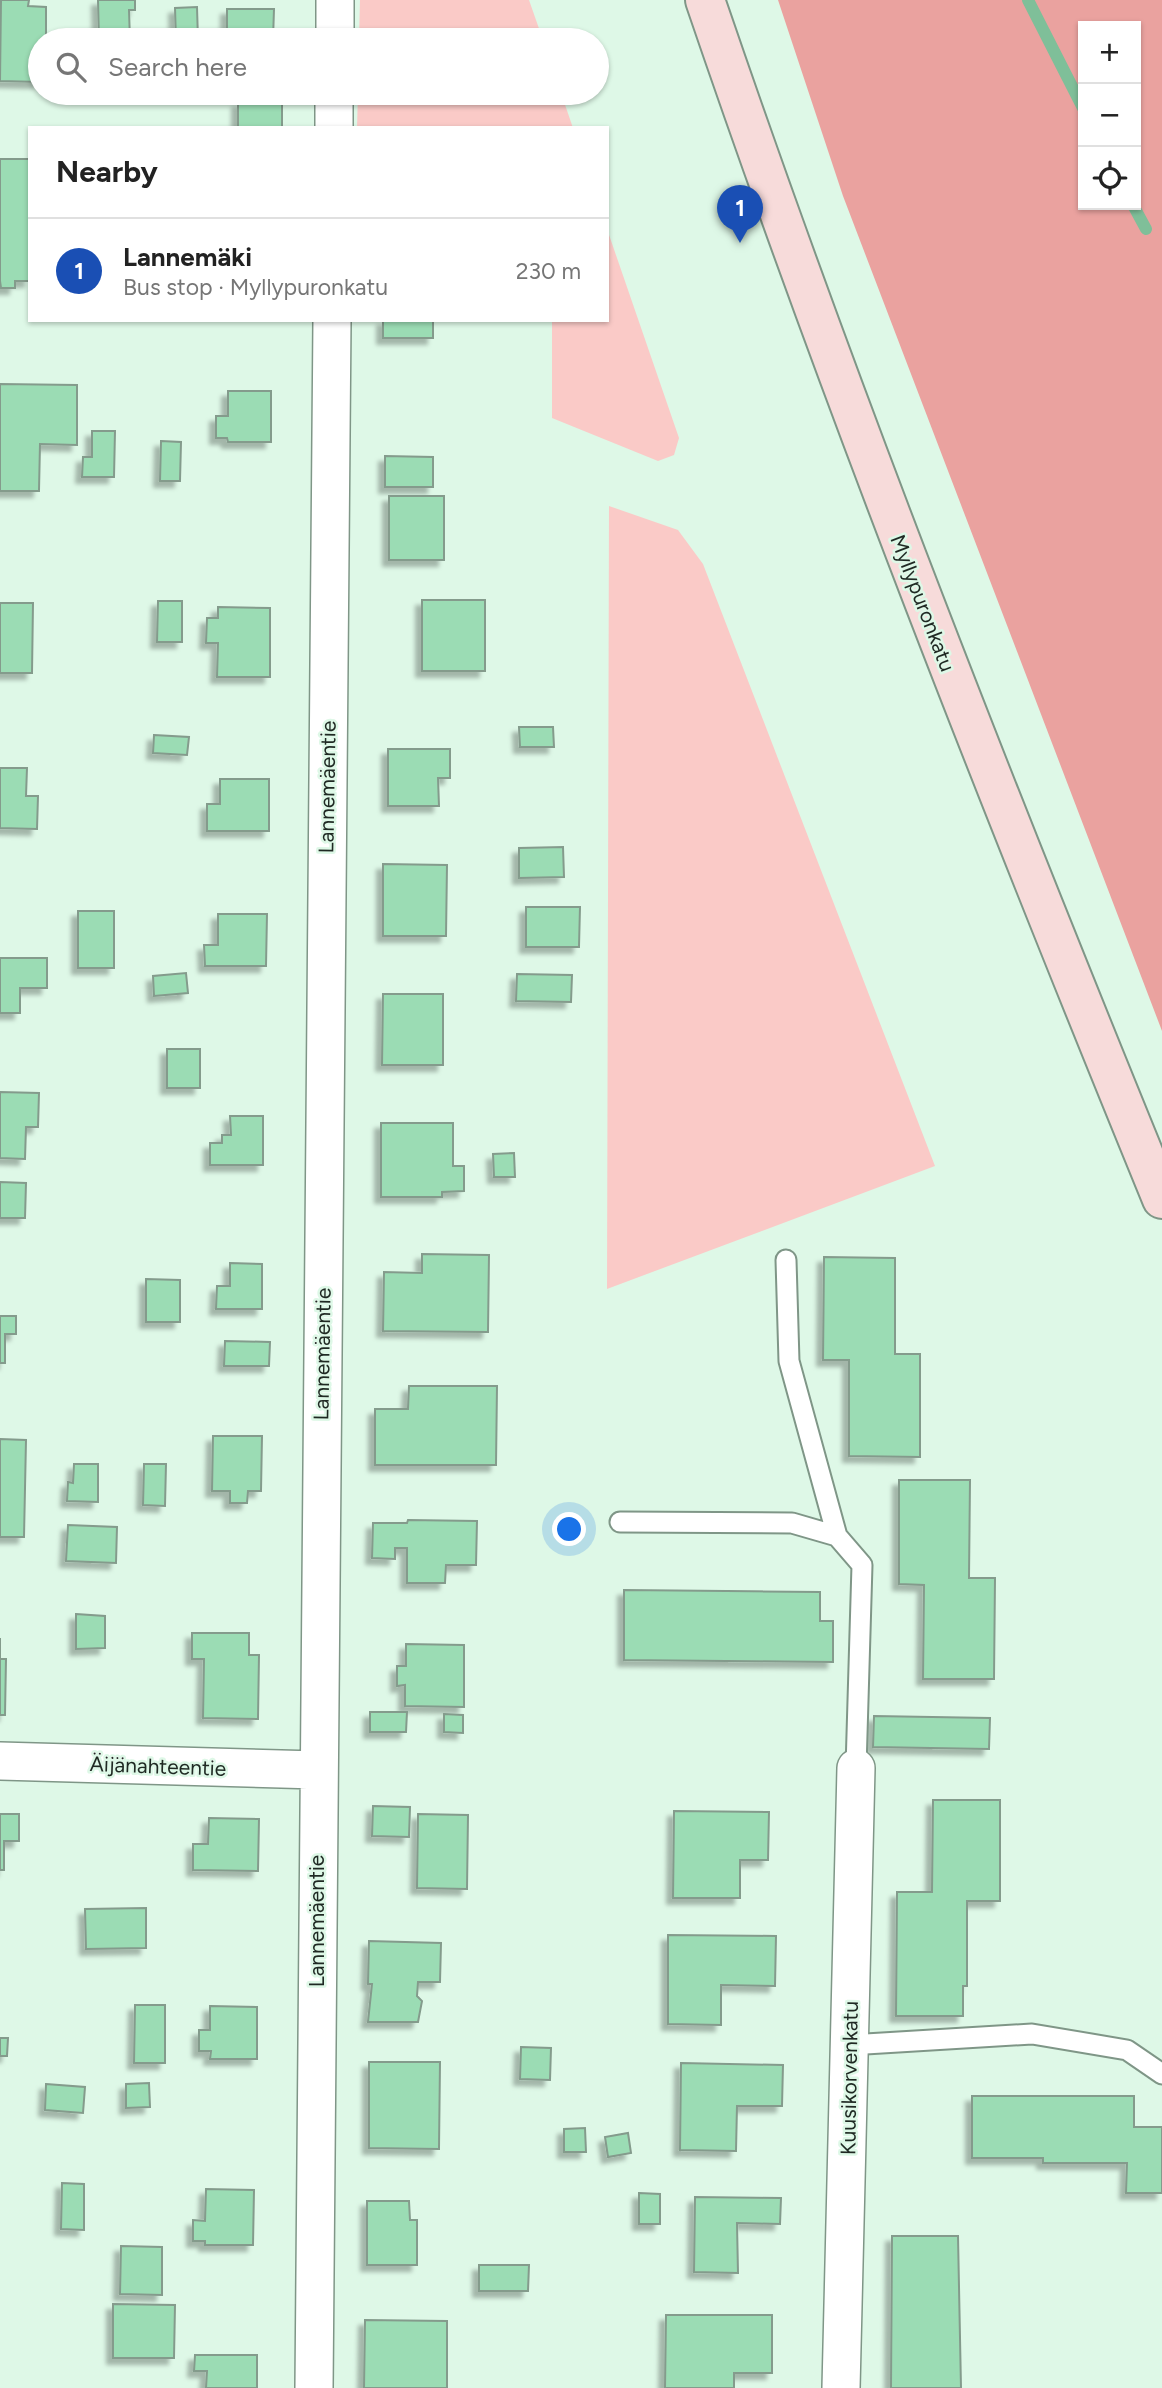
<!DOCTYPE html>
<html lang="en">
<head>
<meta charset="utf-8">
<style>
	body { margin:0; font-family:Figtree,sans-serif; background:#f2f2f2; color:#222 }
	.controls { position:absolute; right:21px; top:21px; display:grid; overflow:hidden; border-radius:0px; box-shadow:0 2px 5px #0004 }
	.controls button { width:63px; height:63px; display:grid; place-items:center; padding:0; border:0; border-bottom:2px solid #e0e0e0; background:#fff; color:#222; font:35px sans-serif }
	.you { position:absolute; left:570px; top:1530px; width:24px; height:24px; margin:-18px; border:5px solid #fff; border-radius:50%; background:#1a73e8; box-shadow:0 0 0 10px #1a73e833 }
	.badge { display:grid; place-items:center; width:46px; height:46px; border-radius:50%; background:#111827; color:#fff; font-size:23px; font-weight:700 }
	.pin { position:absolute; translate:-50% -58px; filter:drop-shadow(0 2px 4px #0008) }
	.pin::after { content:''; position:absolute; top:37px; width:24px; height:21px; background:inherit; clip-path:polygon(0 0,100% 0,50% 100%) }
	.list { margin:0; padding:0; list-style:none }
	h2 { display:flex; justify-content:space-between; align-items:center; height:91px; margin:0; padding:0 28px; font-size:30px }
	h2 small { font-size:23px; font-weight:400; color:#767676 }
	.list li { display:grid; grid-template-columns:46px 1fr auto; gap:21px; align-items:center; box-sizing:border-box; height:105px; padding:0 28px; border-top:2px solid #e0e0e0 }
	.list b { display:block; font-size:26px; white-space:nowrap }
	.list p { margin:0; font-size:23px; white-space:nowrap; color:#767676 }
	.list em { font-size:23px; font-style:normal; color:#767676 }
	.icon { flex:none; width:38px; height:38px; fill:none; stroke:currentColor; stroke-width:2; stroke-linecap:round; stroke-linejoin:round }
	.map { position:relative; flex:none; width:1162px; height:2388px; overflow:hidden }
	.search { position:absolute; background:#fff; box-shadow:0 2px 5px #0004; left:28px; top:28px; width:581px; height:77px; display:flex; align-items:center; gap:18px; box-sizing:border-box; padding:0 24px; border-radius:38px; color:#767676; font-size:26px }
	.panel { position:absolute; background:#fff; box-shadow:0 2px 5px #0004; left:28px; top:126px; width:581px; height:196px; border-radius:0px }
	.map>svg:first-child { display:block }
	.green { fill:#facac7 }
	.forest { fill:#eaa29f; fill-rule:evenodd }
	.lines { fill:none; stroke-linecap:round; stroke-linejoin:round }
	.stream { stroke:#7fbf99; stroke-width:12 }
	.building { fill:#9bdcb4; stroke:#849b8c; stroke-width:2; filter:url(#shadow) }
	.lane-casing { stroke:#7f9687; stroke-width:23 }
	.street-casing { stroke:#7f9687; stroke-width:40 }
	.secondary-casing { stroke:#7f9687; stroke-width:42 }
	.lane { stroke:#fff; stroke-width:19 }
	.street { stroke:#fff; stroke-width:37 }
	.secondary { stroke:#f7dbda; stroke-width:38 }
	.labels { text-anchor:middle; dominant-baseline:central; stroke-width:5; stroke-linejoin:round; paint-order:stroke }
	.street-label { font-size:21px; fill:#1f2923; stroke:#def8e7 }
</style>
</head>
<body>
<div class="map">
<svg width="1162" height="2388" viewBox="0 0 1162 2388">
	<defs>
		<filter id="shadow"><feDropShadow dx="-6" dy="6" stdDeviation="2" flood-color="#0004"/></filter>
	</defs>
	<rect width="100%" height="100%" fill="#def8e7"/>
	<path class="green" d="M360,0H529L543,40H359Z
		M358,93H561L573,128H357Z
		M607,229L679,438L674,455L658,461L552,418V320H607Z
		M609,506L678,530L703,564L935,1166L607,1289Z"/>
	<path class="forest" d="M778,0H1162V1031L843,196ZM1083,26H1136V205H1083Z"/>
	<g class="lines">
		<path class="stream" d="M1028,0L1083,108
			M1133,205L1146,229"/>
	</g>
	<path class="building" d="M1,0H29L28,6L46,7V40H40V82L0,81Z
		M98,0H135V10H129L130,40H99Z
		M197,7L198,40H176L175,8Z
		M227,9H274L273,40H215V32H227Z
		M238,102H282V128H238Z
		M0,159H30V281H15V288H1L0,281Z
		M383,320H433V338H383Z
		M0,384L77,385V445L40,444L39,491H0Z
		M228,391H271V442H228L227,438H216V416H228Z
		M92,431H115L114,477H82L83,457H92Z
		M161,441L181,442L180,481H160Z
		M385,456L433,457V487H385Z
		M389,496H444V560H389Z
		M422,600H485V671H422Z
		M158,601H182V642H157Z
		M0,603H33L32,673H0Z
		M218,607L270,608V677H217L218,643H206L207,618H218Z
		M519,727H553L554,747H520Z
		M154,735L189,737L187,755L153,753Z
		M388,749H450V778H438L439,806H388Z
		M0,768H27L26,796H38L37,829L0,828Z
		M220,779H269V831H207V804H220Z
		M563,847L564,877L519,878V848Z
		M383,864L447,865L446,936H383Z
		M526,907H580L579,947H526Z
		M78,911H114V968H78Z
		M218,914H267L266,966H205L204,945H218Z
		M0,958H47V988H20V1013H0Z
		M186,973L188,993L154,996L153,976Z
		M517,974L572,975L571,1002L516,1001Z
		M383,994H443V1065H382Z
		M167,1049H200V1088H167Z
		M0,1092L39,1093L38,1127H26L25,1159L0,1158Z
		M230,1116H263V1165H210V1143H222V1135H231Z
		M381,1123H453V1166H464V1191L442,1192V1197H381Z
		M514,1153L515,1177H494L493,1154Z
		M0,1182L26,1183L25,1218H0Z
		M422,1254L489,1255L488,1332L383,1331L384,1272L422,1273Z
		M824,1257L895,1258V1354H920V1457L849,1456V1360H823Z
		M230,1263L262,1264V1309H216L217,1286H230Z
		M146,1279L180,1280V1322H146Z
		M0,1316H16V1334H5V1363H0Z
		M225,1341L270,1342L269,1366H224Z
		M409,1386H497L496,1465H375V1409H408Z
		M213,1436H262L261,1491H248L247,1503H230V1491H212Z
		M0,1439L26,1440L24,1537H0Z
		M74,1464H98V1502L67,1501L68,1482L73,1483Z
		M144,1464H166L165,1506L143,1505Z
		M899,1480H970L969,1578H995L994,1679H923L924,1585L899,1584Z
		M408,1520L477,1521L476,1565H446L445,1583H407V1548H395V1559L372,1558L373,1523H407Z
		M68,1525L117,1527L116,1563L66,1561Z
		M624,1590L820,1592V1621H833V1662L624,1660Z
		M76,1614L105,1616V1648L76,1649Z
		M192,1633H249V1655H259L258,1719L203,1718L204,1659H192Z
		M0,1638V1659H6L5,1715H0Z
		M406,1644L464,1645V1707L405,1706V1685L397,1686V1666H406Z
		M370,1712H407L406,1732H370Z
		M444,1714L463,1715V1733L444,1732Z
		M874,1716L990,1718L989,1749L873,1747Z
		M933,1800H1000V1901H967V1986H963V2016H896L897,1892H932Z
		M373,1806L410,1807L409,1837L372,1836Z
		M674,1811L769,1812L768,1860H740V1898H673Z
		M0,1814H19V1841H4V1870H0Z
		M418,1814L468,1815L467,1889L417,1888Z
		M209,1818L259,1819L258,1871L193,1870V1844H208Z
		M146,1908V1948L86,1949L85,1909Z
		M668,1935L776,1936L775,1986L721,1985V2025L668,2024Z
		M369,1941L441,1943L440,1982H418L417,1996L422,2001L418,2022H368L372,1984H368Z
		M135,2005H165V2063H134Z
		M210,2006L257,2007V2059H210L211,2051H199V2030H210Z
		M0,2038H8L7,2056H0Z
		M521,2047L551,2048L550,2080L520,2079Z
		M369,2062H440L439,2149L369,2148Z
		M681,2063L783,2065L782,2106H737L736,2151L680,2150Z
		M149,2083L150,2107L126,2108V2084Z
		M46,2084L85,2087L83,2113L45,2110Z
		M972,2096H1134V2127H1162V2193H1126L1127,2163H1043V2158H972Z
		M585,2128L586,2152H564V2129Z
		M628,2133L631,2153L608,2157L605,2137Z
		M62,2183L84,2184V2230L61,2229Z
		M206,2189L254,2190L253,2245H205V2241H193V2220L205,2221Z
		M639,2193L660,2194V2224H639Z
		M695,2197L781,2198L780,2224L737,2223L738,2273L694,2272Z
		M367,2201H409L410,2220H417V2265H367Z
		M892,2236H958L961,2388H891Z
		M121,2246L162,2247V2295L120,2294Z
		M479,2265H529L528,2291H479Z
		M113,2304L175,2305L174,2358H113Z
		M666,2315H772V2373H734V2388H665Z
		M365,2320L447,2321V2388H364Z
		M195,2355H257V2388H206L207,2371H194Z"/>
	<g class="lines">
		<g class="lane-casing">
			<path id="lane" d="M786,1260L789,1361L837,1536
				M620,1522L792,1523L837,1536L862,1565L856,1768
				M849,2045L1032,2034L1127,2050L1162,2074"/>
		</g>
		<g class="street-casing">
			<path id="street" d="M335,40V0
				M334,128V93
				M0,1761L317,1770
				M314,2388L332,320
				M841,2388L856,1768"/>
		</g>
		<g class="secondary-casing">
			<path id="secondary" d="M705,0C843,405 1000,803 1162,1199"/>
		</g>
		<use href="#lane" class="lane"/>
		<use href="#street" class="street"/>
		<use href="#secondary" class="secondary"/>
	</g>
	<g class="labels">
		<g class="street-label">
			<text transform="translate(923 603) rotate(69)">Myllypuronkatu</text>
			<text transform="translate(327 787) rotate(-89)">Lannemäentie</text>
			<text transform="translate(322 1354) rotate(-89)">Lannemäentie</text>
			<text transform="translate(158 1766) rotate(2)">Äijänahteentie</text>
			<text transform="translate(316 1921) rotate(-90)">Lannemäentie</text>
			<text transform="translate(849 2078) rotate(-89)">Kuusikorvenkatu</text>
		</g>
	</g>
</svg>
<div class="controls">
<button>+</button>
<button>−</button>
<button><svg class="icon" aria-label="locate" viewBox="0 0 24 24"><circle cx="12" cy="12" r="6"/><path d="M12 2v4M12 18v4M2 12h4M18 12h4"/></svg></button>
</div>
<div class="you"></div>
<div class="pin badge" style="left:740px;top:243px;background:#1a4fb4">1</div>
<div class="search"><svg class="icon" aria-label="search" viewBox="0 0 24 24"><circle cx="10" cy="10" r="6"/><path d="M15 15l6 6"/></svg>Search here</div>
<section class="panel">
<h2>Nearby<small></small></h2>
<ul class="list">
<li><span class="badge" style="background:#1a4fb4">1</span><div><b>Lannemäki</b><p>Bus stop · Myllypuronkatu</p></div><em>230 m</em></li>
</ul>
</section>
</div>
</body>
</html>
